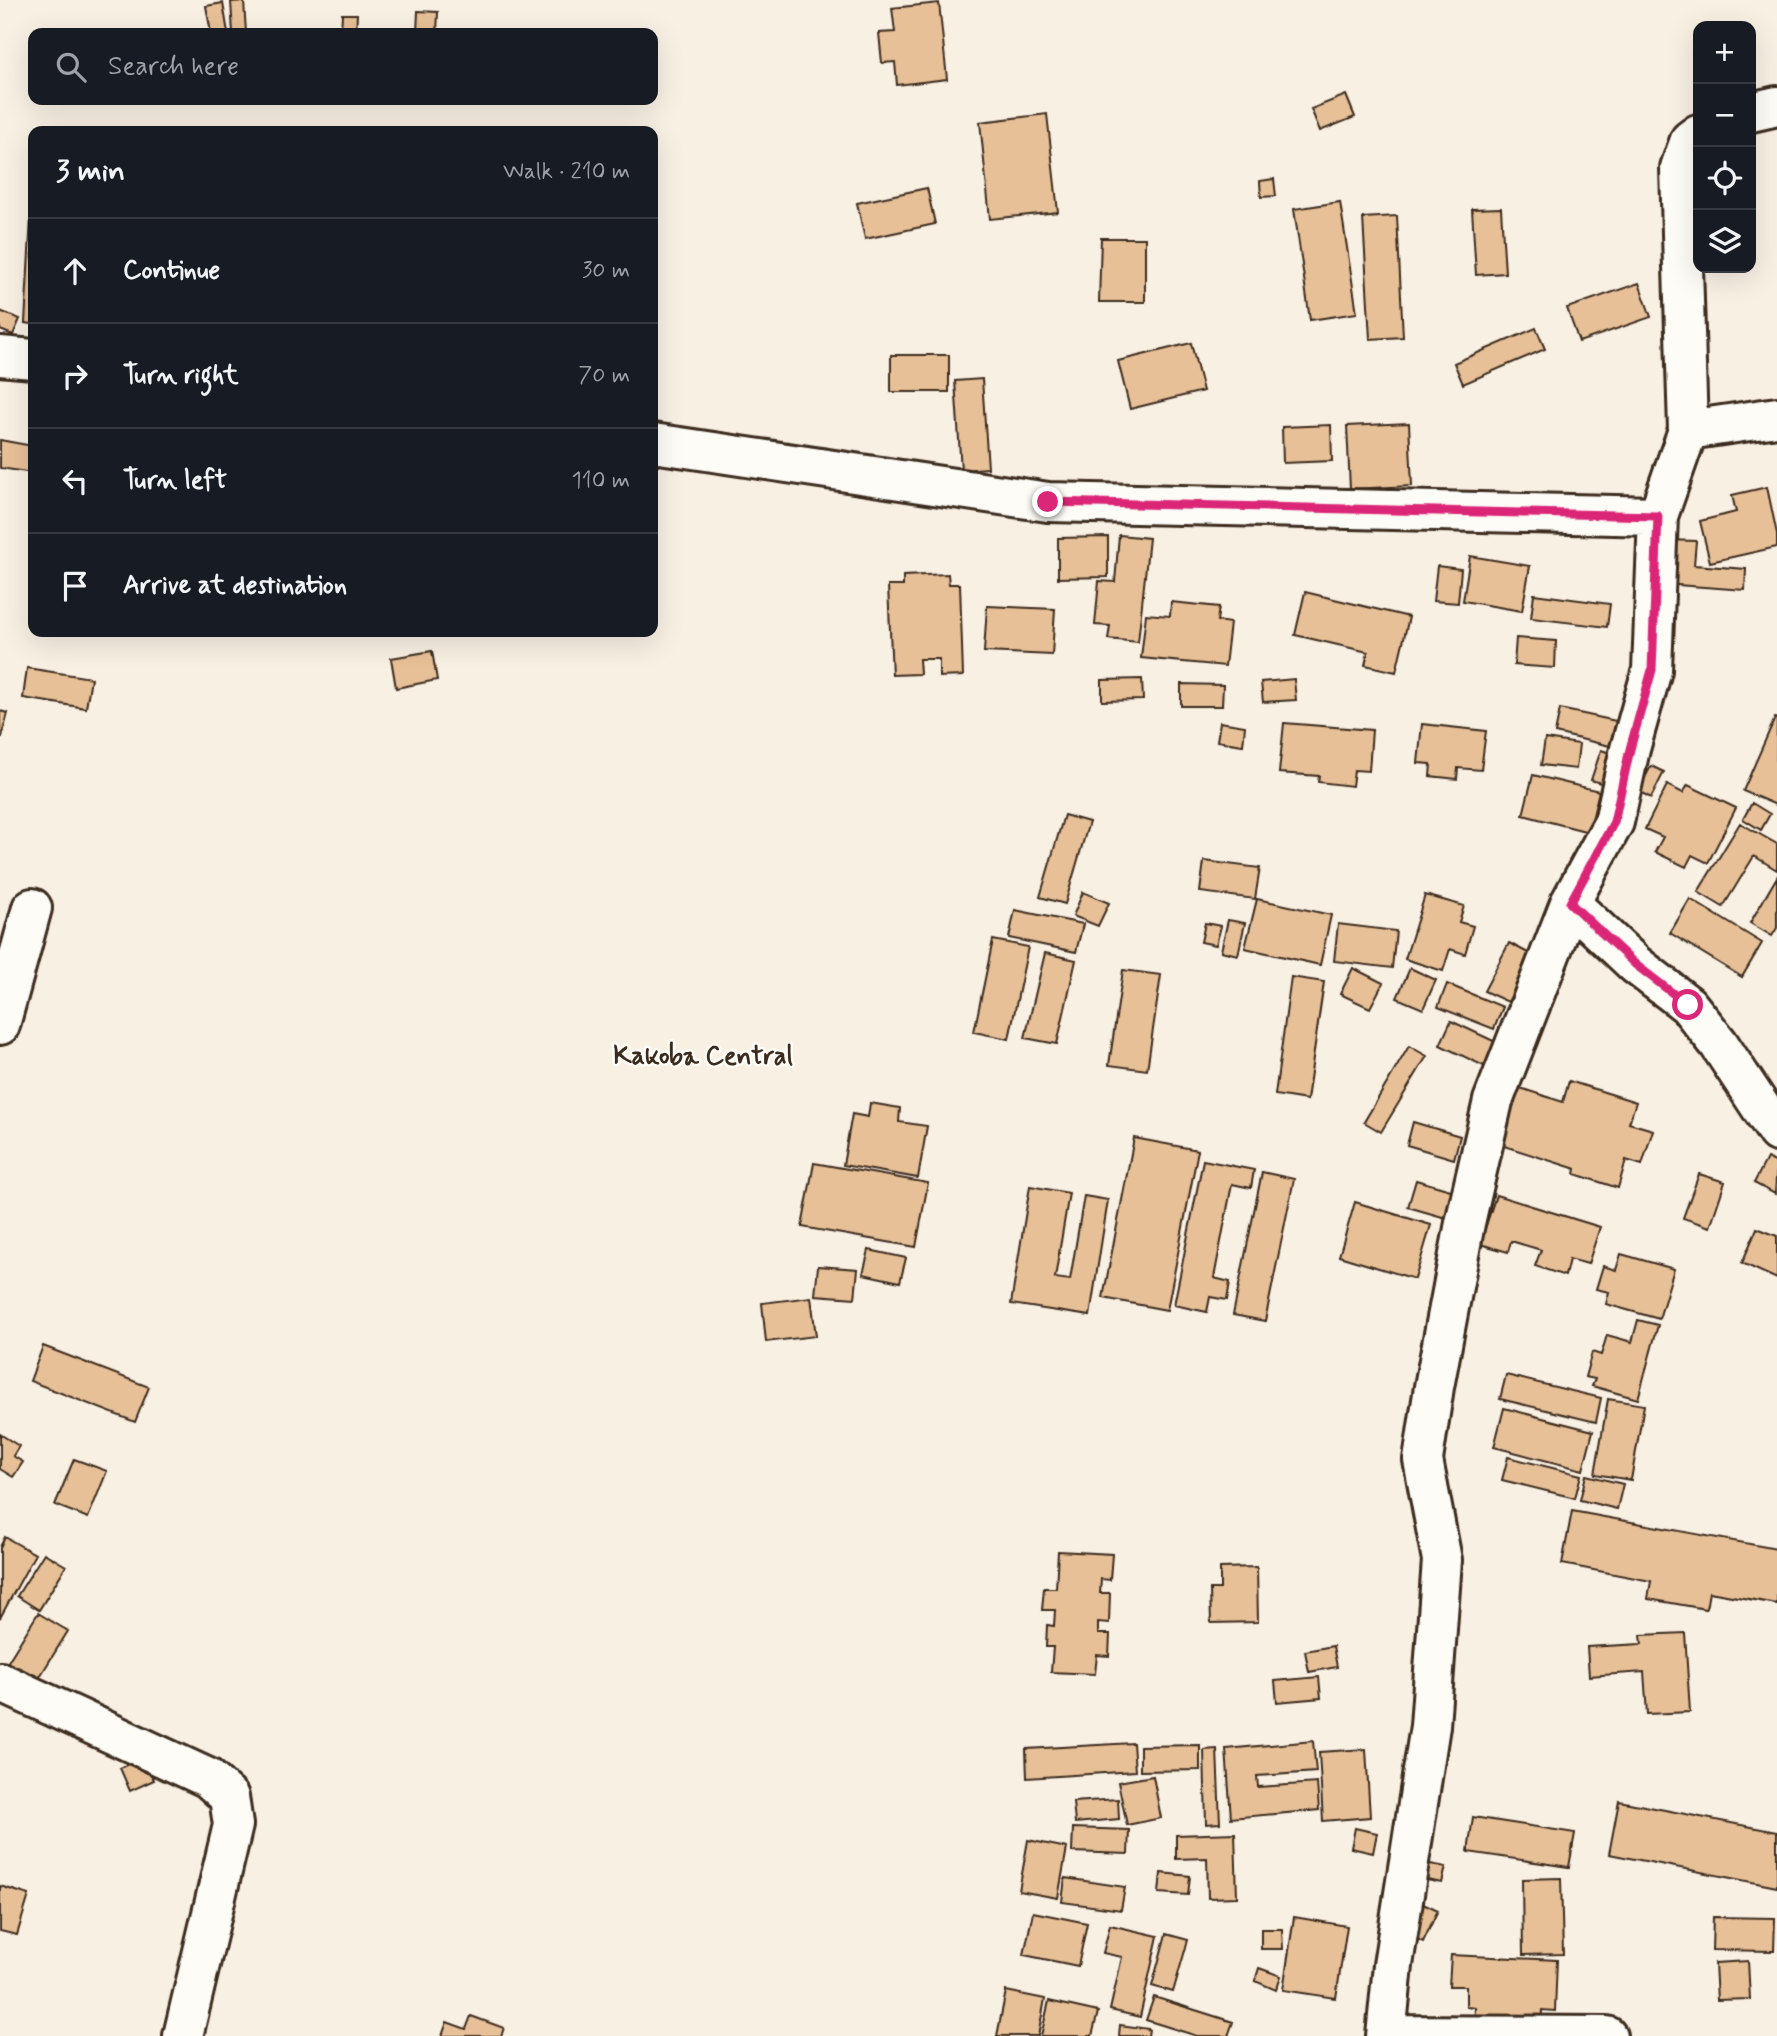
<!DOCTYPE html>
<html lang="en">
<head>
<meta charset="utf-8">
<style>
	body { margin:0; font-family:Mynerve,sans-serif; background:#242831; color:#f1f3f6 }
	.controls { position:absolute; right:21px; top:21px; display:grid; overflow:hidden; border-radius:14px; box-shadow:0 7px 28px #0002 }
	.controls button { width:63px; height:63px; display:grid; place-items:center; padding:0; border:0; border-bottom:2px solid #363941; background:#171b24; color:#f1f3f6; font:35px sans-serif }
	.stop { position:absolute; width:21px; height:21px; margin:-16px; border:5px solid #db2777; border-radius:50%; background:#fff }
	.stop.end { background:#db2777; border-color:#fff; box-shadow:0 2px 7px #0008 }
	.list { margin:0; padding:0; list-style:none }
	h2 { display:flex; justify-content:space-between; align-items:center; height:91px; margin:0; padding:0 28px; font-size:30px }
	h2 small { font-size:23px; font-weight:400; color:#9ea1a6 }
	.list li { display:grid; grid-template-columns:46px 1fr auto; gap:21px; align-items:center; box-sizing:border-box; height:105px; padding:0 28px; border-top:2px solid #363941 }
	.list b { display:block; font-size:26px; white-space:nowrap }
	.list em { font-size:23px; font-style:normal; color:#9ea1a6 }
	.icon { flex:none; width:38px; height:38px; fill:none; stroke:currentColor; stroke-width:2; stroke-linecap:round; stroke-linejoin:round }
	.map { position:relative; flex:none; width:1777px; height:2036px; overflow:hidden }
	.search { position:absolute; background:#171b24; box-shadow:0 7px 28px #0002; left:28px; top:28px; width:630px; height:77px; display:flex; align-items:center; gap:18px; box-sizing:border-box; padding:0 24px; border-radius:14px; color:#9ea1a6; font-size:26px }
	.panel { position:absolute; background:#171b24; box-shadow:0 7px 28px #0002; left:28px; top:126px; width:630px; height:511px; border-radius:14px }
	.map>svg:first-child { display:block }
	.building { fill:#e7c097; stroke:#3b2a1e; stroke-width:2 }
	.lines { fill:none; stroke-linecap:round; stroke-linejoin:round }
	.minor-casing { stroke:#3b2a1e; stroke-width:44 }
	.minor { stroke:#fdfcf7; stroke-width:38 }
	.route { stroke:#db2777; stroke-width:9 }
	.labels { text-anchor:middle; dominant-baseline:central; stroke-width:5; stroke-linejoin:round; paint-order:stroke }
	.quarter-label { font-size:26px; font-weight:bold; fill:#3b2a1e; stroke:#fdfcf7 }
</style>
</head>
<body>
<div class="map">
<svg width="1777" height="2036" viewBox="0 0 1777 2036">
	<rect width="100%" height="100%" fill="#f9f0e4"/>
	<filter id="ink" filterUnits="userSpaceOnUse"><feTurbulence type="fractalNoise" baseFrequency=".0143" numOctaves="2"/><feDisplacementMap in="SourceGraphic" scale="14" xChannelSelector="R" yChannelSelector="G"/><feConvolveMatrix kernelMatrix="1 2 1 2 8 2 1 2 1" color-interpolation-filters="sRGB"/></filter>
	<g filter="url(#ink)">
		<path class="building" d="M244,1L246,33H233L231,2Z
			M223,3L228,33H211L206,6Z
			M939,3L947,79L897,85L895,62L882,63L879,33L895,32L892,8Z
			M418,11L438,12L437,33H417Z
			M342,14H357L356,33H341Z
			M1346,95L1355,117L1320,131L1311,109Z
			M1047,114L1058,212L990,219L980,122Z
			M1274,179L1276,196L1261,197L1260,181Z
			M927,188L935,224L865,239L857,203Z
			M1340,202L1357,313L1310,320L1294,209Z
			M1501,208L1505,273L1476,275L1472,209Z
			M31,216H33V324L25,323Z
			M1397,216L1403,337L1370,339L1363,218Z
			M1101,238H1145V302H1099Z
			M1639,283L1651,317L1579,342L1567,308Z
			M0,311L20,319L13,335L0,330Z
			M1536,328L1545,349L1463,384L1454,363Z
			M1191,343L1203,391L1130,409L1118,361Z
			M891,355H949V392H891Z
			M982,379L988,468L961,470L955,381Z
			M1409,423L1412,486L1350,489L1347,426Z
			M1331,425L1332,461L1283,463L1282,427Z
			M0,440L33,446V473L0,468Z
			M1767,487L1777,534V547L1710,562L1700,521L1736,512L1732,495Z
			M1119,535L1149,538L1138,642L1108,639L1110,626L1095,625L1099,581L1115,582Z
			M1108,537V577L1058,578V538Z
			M1666,540L1696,541L1694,565L1746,569L1745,590L1663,584Z
			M1470,556L1530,566L1522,611L1463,601Z
			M1437,566L1461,569L1458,603L1433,601Z
			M948,574L949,584H960L963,676L939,677V659H919L920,674L892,675L888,586H903V576Z
			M1305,592L1409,617L1396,672L1365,665L1368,652L1295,635Z
			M1534,594L1610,604L1607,627L1531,618Z
			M1171,602L1219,607L1217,621L1230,623L1225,666L1141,658L1146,614L1170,616Z
			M987,606L1055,609L1052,655L984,652Z
			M1516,638L1556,641L1555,668L1514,665Z
			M432,651L437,680L396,688L391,658Z
			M27,668L91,678L86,708L23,698Z
			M1142,679L1143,700L1102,701V680Z
			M1294,679L1296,700L1263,702L1261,682Z
			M1181,684L1223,685L1222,706H1181Z
			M1560,709L1616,721L1610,746L1555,733Z
			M0,711L8,713L2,737H0Z
			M1775,718L1777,719L1776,805L1743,791Z
			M1220,722L1245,726L1243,745L1217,741Z
			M1284,723L1372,730L1369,771L1354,770L1352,786L1318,782L1319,776L1279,773Z
			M1422,724L1486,731L1481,770L1458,768L1457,779L1430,776L1431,764L1418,763Z
			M1545,739L1579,744L1576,769L1541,765Z
			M1601,750L1617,755L1607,785L1591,780Z
			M1651,766L1664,772L1651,798L1638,791Z
			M1533,775L1599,791L1589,832L1523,815Z
			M1667,785L1683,793L1688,785L1736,808L1708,863L1692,855L1686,867L1655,852L1663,837L1645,829Z
			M1752,803L1770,814L1761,830L1743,819Z
			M1064,815L1089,822L1065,904L1040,897Z
			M1740,823L1777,844V870L1754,856L1723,907L1698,892Z
			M1204,861L1260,868L1255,899L1200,892Z
			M1777,877V928L1772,936L1750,923Z
			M1083,892L1109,903L1098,926L1073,916Z
			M1425,895L1464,906L1459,922L1473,926L1465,954L1450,949L1443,971L1405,959Z
			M1257,899L1331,915L1320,965L1245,948Z
			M1690,899L1762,943L1742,977L1670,933Z
			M1015,910L1083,924L1076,952L1009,938Z
			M1228,920L1245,923L1238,955L1221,951Z
			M1205,923L1221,926L1216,945L1201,942Z
			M1338,924L1396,931L1392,968L1334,961Z
			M993,940L1028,947L1009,1039L974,1032Z
			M1509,943L1532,955L1508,1002L1484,991Z
			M1045,953L1076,960L1057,1044L1025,1038Z
			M1353,968L1383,983L1370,1008L1340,994Z
			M1410,968L1436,980L1423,1009L1397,998Z
			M1123,970L1161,975L1147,1070L1109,1065Z
			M1291,977L1324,982L1307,1100L1275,1095Z
			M1447,984L1503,1007L1494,1029L1438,1007Z
			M1451,1021L1502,1045L1490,1069L1440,1045Z
			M1409,1046L1427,1056L1381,1132L1364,1122Z
			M1569,1081L1636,1102L1629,1123L1653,1130L1642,1165L1626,1160L1618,1188L1575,1174L1576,1169L1498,1144L1517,1087L1563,1102Z
			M870,1103L900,1108L899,1122L927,1126L918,1178L843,1165L852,1114L868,1117Z
			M1413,1122L1460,1136L1454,1159L1407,1145Z
			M1134,1138L1198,1150L1167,1310L1103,1298Z
			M1767,1158L1777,1163L1775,1194L1754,1183Z
			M1203,1160L1254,1170L1251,1188L1232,1184L1214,1278L1230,1282L1227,1300L1210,1297L1207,1312L1174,1305Z
			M814,1163L928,1183L916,1247L802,1227Z
			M1262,1172L1294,1179L1265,1321L1233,1315Z
			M1699,1174L1725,1182L1710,1227L1683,1218Z
			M1416,1180L1454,1191L1446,1218L1408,1207Z
			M1030,1186L1069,1193L1055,1278L1070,1280L1084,1196L1108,1200L1090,1316L1011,1304Z
			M1496,1195L1600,1227L1588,1264L1569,1259L1565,1276L1535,1266L1541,1250L1511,1241L1508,1252L1480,1244Z
			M1355,1202L1431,1225L1415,1279L1339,1256Z
			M1757,1228L1777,1236V1279L1742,1263Z
			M869,1250L906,1258L900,1282L863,1274Z
			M1621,1254L1674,1269L1659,1319L1606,1304L1609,1292L1596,1289L1603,1266L1616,1270Z
			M818,1266L858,1269L855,1298L815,1295Z
			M811,1297L816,1336L766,1342L762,1303Z
			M1638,1320L1658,1325L1638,1399L1592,1386L1595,1379L1585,1377L1592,1352L1601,1355L1607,1335L1632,1342Z
			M43,1346L149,1387L135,1422L30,1381Z
			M1506,1375L1601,1398L1596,1422L1500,1399Z
			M1608,1399L1644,1405L1631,1480L1595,1474Z
			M1504,1408L1593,1431L1583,1470L1494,1447Z
			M0,1434L19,1446L13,1456L23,1462L13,1477L0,1469Z
			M1508,1457L1581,1475L1575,1498L1502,1480Z
			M74,1459L107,1471L88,1518L55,1505Z
			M1586,1475L1623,1484L1617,1509L1580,1500Z
			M1572,1511L1777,1549V1604L1709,1592L1706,1609L1648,1599L1651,1581L1562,1564Z
			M5,1537L35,1554L0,1618V1547Z
			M1058,1551L1112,1554L1110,1580L1101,1579L1100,1593H1110L1109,1623L1098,1622V1634H1110L1109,1656L1097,1655L1095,1674L1051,1672L1053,1647H1046L1047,1625L1054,1626L1055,1610H1042L1044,1588H1056Z
			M44,1553L66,1566L39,1610L17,1596Z
			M1257,1567L1258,1622L1211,1623L1210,1589H1220V1568Z
			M38,1613L68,1631L31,1691L1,1673Z
			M1685,1633L1690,1712L1647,1714L1644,1672L1589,1676L1587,1647L1642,1644L1641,1635Z
			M1333,1646L1337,1667L1309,1672L1305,1651Z
			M1319,1677L1321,1698L1277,1702L1275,1681Z
			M1313,1741L1316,1772L1257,1776L1258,1787L1317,1783L1319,1810L1231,1818L1226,1749Z
			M1133,1743L1135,1771L1027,1778L1026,1749Z
			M1200,1745V1770L1140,1771V1746Z
			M1217,1749L1220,1823L1206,1824L1204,1750Z
			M1366,1749L1370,1817L1323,1821L1319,1752Z
			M143,1757L154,1780L130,1791L120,1768Z
			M1153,1776L1161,1818L1127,1825L1118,1782Z
			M1118,1799L1119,1819L1075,1823L1073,1802Z
			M1619,1801L1777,1832V1887L1609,1854Z
			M1473,1817L1575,1833L1569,1867L1468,1852Z
			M1073,1828L1129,1830L1128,1854L1072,1852Z
			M1355,1828L1377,1833L1373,1853L1351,1848Z
			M1235,1833L1237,1897L1208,1898L1207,1858L1176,1859V1835Z
			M1028,1840L1067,1848L1058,1898L1019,1891Z
			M1420,1862L1446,1867L1442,1883L1417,1878Z
			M1161,1873L1190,1876L1188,1895L1159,1893Z
			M1065,1878L1125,1887L1121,1910L1062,1902Z
			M1561,1878L1563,1954L1523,1955L1522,1879Z
			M0,1886L29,1895L17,1935L0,1931Z
			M1423,1903L1438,1910L1423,1942L1408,1935Z
			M1033,1912L1087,1923L1078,1966L1024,1955Z
			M1294,1917L1347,1926L1336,1998L1283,1990Z
			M1713,1917L1775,1918L1774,1951L1712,1950Z
			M1110,1925L1158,1936L1140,2017L1110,2010L1122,1957L1103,1953Z
			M1261,1929H1282L1283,1949H1261Z
			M1166,1934L1188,1940L1173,1992L1152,1986Z
			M1451,1955L1557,1960L1555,2011L1542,2010L1541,2028L1474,2025L1475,2007L1466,2006V1986H1449Z
			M1748,1961L1750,1999L1717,2000L1715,1963Z
			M1259,1968L1281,1976L1276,1990L1255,1981Z
			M1006,1991L1045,1999L1038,2036H997Z
			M1154,1997L1233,2022L1228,2036H1197L1146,2020Z
			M1049,2001L1098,2012L1092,2036H1041Z
			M471,2016L504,2028L501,2036H442L447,2022L466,2029Z
			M1120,2025L1149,2029L1148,2036H1119Z"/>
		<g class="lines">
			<g class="minor-casing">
				<path id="minor" d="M1751,112L1777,106
					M0,356L33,359
					M1688,430L1680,168L1690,140L1698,134
					M653,443L1048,502L1658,516L1688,430L1777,417
					M1570,903L1636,965L1688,1005L1719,1044L1777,1132
					M0,1025L32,908
					M0,1682L208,1778L229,1797L233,1825L183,2036
					M1386,2035L1607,2036
					M1386,2036L1393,1965L1430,1726L1442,1560L1423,1460L1434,1387L1465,1223L1493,1101L1570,903L1614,822L1630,749L1652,670L1658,516"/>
			</g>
			<use href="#minor" class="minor"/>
		</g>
	</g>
	<g class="lines" filter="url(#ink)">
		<path class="route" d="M1048,502L1658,516L1652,670L1630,749L1614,822L1570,903L1636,965L1688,1005"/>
	</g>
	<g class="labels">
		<g class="quarter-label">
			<text x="703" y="1057">Kakoba Central</text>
		</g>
	</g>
</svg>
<div class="controls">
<button>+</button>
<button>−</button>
<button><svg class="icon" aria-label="locate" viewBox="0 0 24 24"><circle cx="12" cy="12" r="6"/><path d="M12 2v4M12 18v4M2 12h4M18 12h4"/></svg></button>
<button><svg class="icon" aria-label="layers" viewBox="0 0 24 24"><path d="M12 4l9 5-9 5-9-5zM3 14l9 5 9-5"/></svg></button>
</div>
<div class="stop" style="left:1688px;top:1005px"></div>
<div class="stop end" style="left:1048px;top:502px"></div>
<div class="search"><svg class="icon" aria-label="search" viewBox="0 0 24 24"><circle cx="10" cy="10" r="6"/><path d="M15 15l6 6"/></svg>Search here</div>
<section class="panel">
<h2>3 min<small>Walk · 210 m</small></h2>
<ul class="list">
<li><svg class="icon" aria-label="ahead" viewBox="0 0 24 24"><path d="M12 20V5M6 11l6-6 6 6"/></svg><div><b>Continue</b></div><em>30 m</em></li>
<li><svg class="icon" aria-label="right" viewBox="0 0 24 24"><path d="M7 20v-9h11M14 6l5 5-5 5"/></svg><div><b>Turn right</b></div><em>70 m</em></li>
<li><svg class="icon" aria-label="left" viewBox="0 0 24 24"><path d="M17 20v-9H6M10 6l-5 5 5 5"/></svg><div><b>Turn left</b></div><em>110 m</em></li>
<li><svg class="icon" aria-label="arrive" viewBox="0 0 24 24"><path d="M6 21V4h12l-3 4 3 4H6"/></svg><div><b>Arrive at destination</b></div></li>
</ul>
</section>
</div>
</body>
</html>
